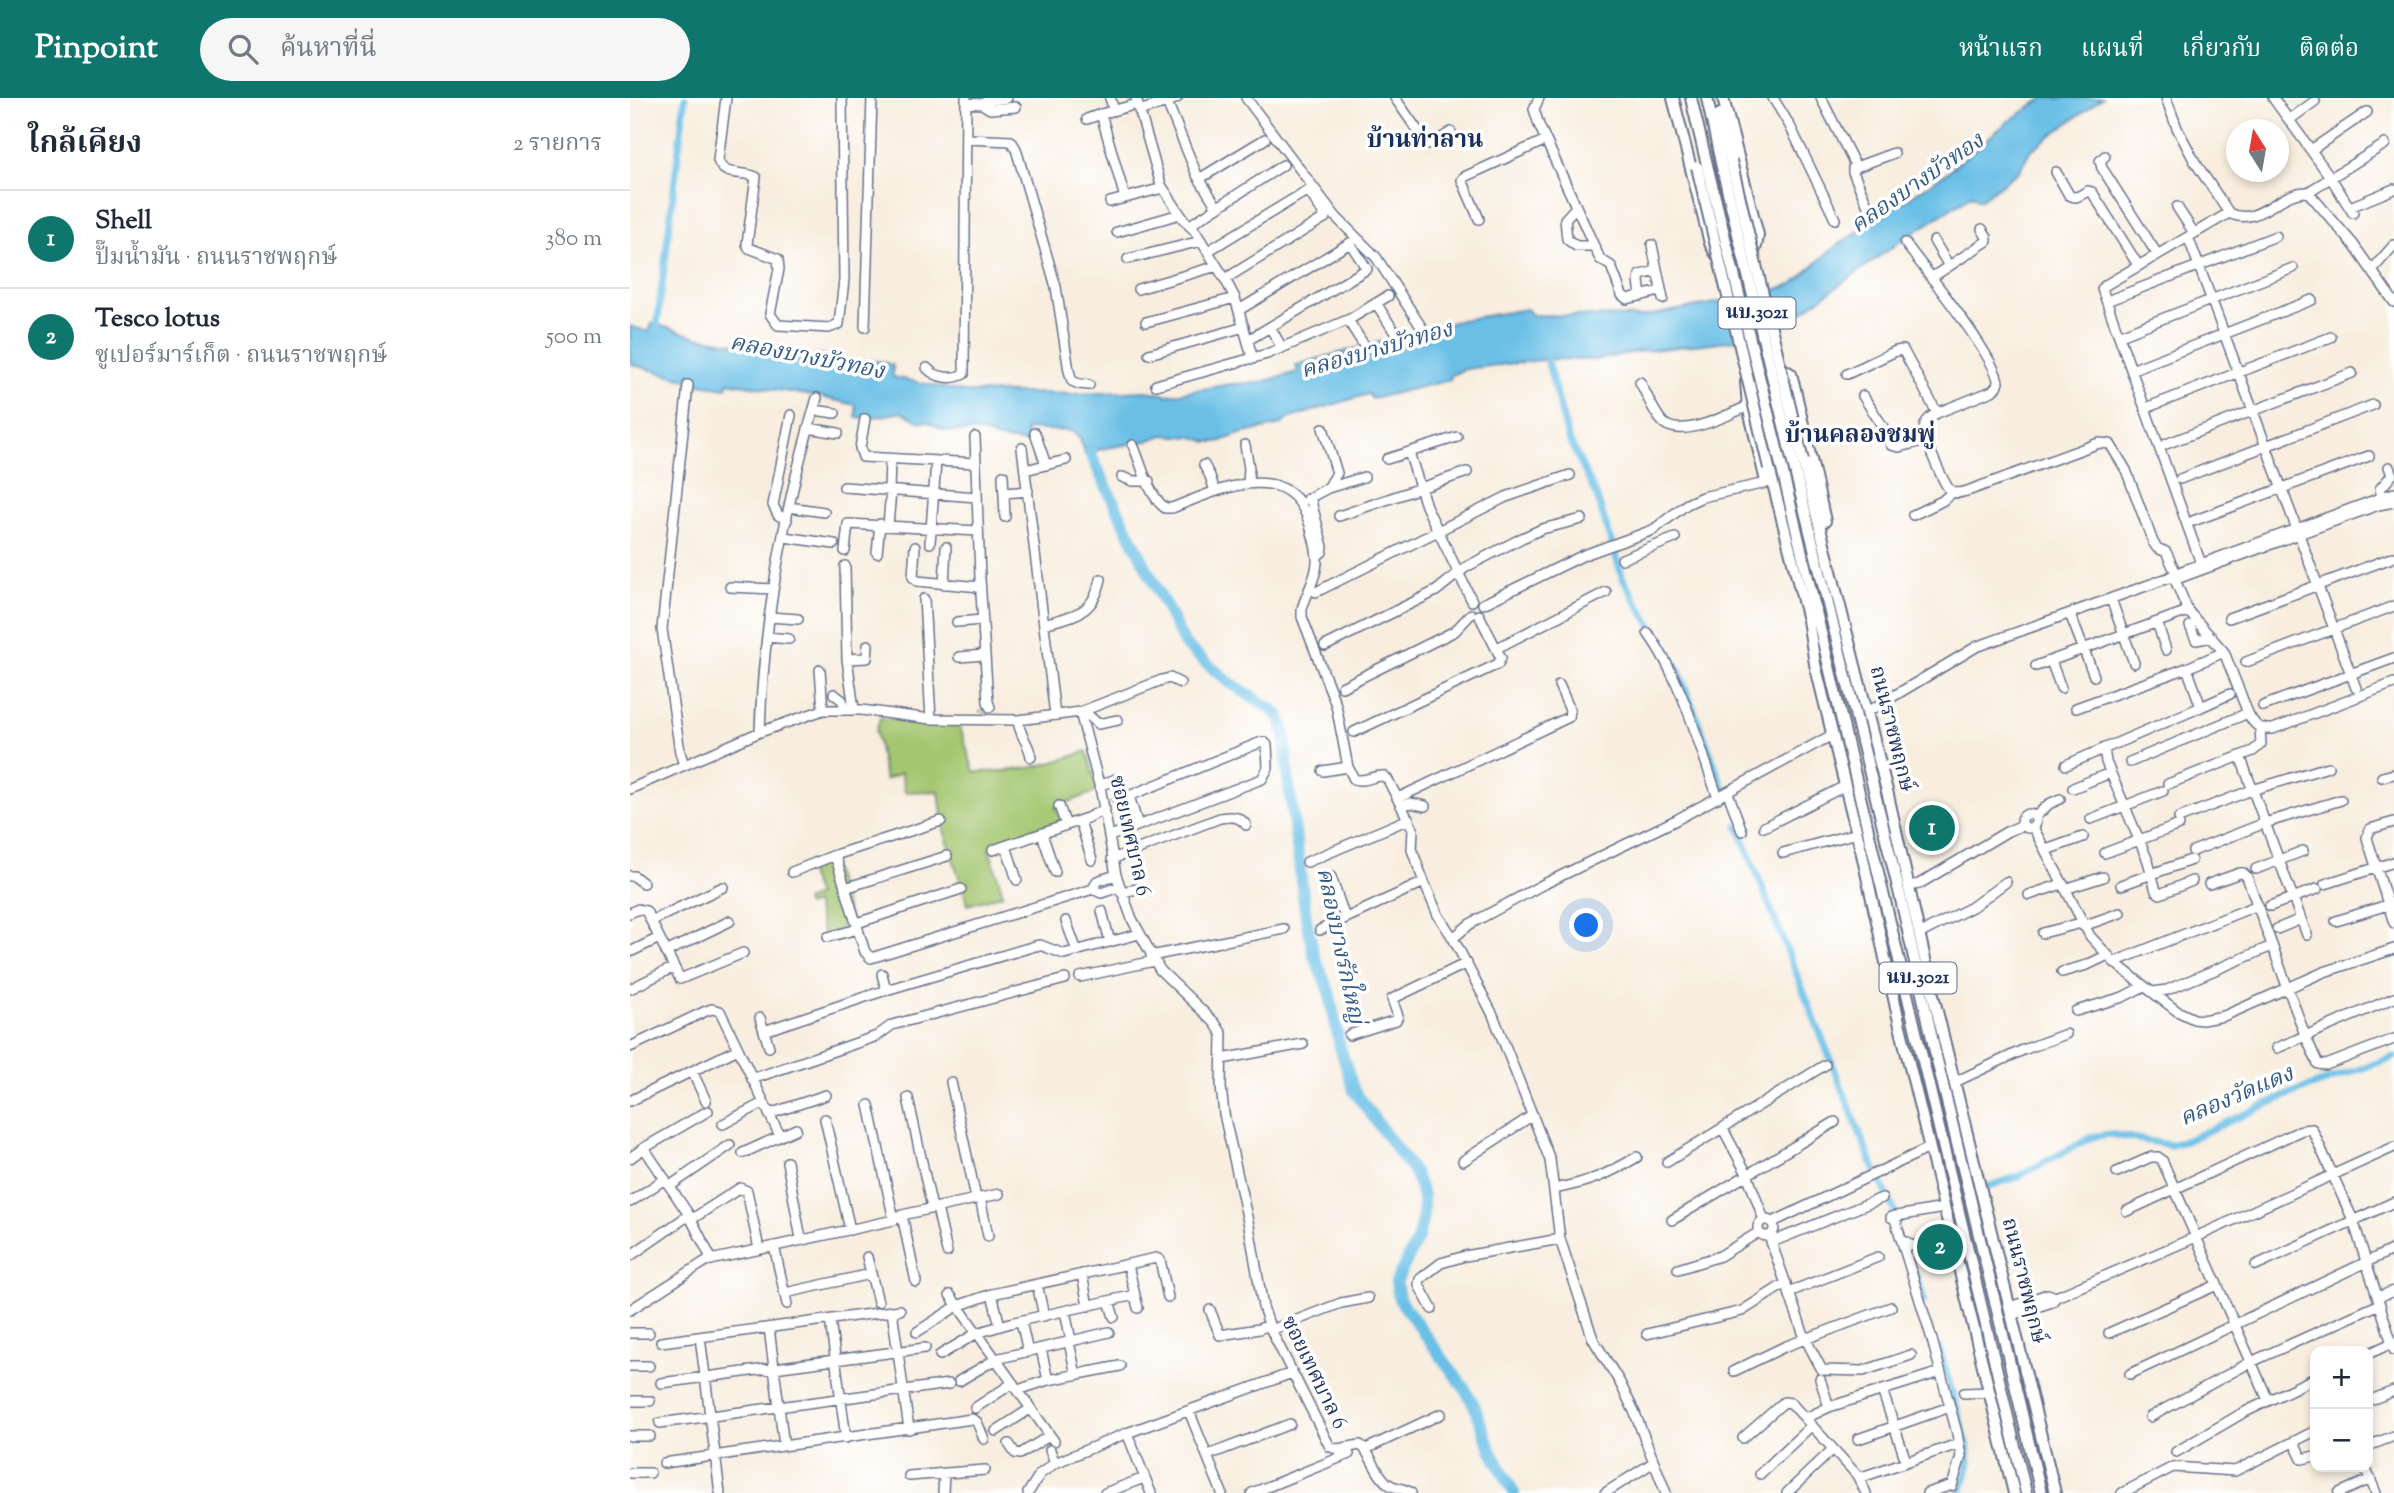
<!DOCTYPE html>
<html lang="th">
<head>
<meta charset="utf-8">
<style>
	body { margin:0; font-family:"Sorts Mill Goudy","Noto Serif Thai",serif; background:#f6f6f7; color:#1f2937 }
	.controls { position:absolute; right:21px; bottom:21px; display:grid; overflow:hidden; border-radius:14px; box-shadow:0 4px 10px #0003 }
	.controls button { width:63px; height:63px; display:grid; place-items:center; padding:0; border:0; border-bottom:2px solid #e0e1e3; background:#fff; color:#1f2937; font:35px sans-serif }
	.compass { position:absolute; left:1596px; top:21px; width:63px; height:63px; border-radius:50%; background:#fff; box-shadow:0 4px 10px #0003; rotate:349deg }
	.you { position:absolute; left:957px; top:828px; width:24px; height:24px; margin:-18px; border:5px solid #fff; border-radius:50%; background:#1a73e8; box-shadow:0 0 0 10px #1a73e833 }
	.badge { display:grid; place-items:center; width:46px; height:46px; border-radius:50%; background:#0f766e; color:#fff; font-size:23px; font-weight:700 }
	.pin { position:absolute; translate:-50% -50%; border:4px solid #fff; box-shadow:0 2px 7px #0006 }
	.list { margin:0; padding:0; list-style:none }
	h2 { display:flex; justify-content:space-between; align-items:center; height:91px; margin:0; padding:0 28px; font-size:30px }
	h2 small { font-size:23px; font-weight:400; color:#747a83 }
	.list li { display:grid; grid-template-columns:46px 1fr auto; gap:21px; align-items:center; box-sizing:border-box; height:98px; padding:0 28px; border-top:2px solid #e0e1e3 }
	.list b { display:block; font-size:26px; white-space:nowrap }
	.list p { margin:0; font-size:23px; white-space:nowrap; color:#747a83 }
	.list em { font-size:23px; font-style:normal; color:#747a83 }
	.icon { flex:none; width:38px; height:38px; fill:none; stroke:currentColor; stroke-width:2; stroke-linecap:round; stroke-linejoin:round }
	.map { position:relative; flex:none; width:1764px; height:1395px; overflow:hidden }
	header { display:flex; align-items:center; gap:42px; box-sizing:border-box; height:98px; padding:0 35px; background:#0f766e; color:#fff }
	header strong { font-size:33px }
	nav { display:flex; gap:38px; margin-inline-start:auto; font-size:24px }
	.search { width:490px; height:63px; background:#f6f6f7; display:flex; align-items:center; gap:18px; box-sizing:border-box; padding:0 24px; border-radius:38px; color:#747a83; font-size:26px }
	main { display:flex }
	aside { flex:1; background:#fff }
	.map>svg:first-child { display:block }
	.green { fill:#a4c66f; stroke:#607a66; stroke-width:2 }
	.water { fill:#69bfe6; stroke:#4277a2; stroke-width:2 }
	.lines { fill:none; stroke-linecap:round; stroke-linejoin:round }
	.canal { stroke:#69bfe6; stroke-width:7 }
	.river { stroke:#69bfe6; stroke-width:12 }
	.minor-tunnel { stroke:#ccc7c4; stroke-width:9; stroke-dasharray:9 4.5; stroke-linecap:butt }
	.minor-casing { stroke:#68728b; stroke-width:12 }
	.major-casing { stroke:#68728b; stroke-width:14 }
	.minor { stroke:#fff; stroke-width:9 }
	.major { stroke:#fff; stroke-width:10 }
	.major-bridge-casing { stroke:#68728b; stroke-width:14; stroke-linecap:butt }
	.major-bridge { stroke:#fff; stroke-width:10 }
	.labels { text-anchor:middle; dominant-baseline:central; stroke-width:7; stroke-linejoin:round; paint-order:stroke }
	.shield { fill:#fff; stroke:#5f6d8e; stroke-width:2 }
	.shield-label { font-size:19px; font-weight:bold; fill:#1b2f5e }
	.street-label { font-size:21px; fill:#1b2f5e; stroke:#fff }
	.water-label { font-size:23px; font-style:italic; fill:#325a87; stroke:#fff }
	.quarter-label { font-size:24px; font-weight:bold; fill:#1b2f5e; stroke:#fff }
</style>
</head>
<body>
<header>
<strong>Pinpoint</strong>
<div class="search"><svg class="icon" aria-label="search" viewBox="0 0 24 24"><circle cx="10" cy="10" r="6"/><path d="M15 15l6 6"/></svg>ค้นหาที่นี่</div>
<nav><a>หน้าแรก</a><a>แผนที่</a><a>เกี่ยวกับ</a><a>ติดต่อ</a></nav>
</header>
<main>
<aside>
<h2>ใกล้เคียง<small>2 รายการ</small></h2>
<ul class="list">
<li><span class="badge">1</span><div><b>Shell</b><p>ปั๊มน้ำมัน · ถนนราชพฤกษ์</p></div><em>380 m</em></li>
<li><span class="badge">2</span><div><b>Tesco lotus</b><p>ซูเปอร์มาร์เก็ต · ถนนราชพฤกษ์</p></div><em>500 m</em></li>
</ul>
</aside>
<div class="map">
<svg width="1764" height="1395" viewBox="0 0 1764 1395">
	<rect width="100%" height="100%" fill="#fff"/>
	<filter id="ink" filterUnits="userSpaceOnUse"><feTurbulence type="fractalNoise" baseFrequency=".0143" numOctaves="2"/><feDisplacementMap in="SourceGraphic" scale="14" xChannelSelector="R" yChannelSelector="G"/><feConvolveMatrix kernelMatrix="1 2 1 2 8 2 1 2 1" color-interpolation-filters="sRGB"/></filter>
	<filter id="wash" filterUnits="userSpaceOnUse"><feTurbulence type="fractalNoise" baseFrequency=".00686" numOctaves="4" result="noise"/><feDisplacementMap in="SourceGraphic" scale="28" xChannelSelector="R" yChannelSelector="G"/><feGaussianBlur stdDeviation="1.57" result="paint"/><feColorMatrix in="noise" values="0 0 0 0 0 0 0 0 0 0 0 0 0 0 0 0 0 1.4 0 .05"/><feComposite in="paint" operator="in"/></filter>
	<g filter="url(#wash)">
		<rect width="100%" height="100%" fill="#f8edde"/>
		<path class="green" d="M250,620L329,626L344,674C390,674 413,669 457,653L468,693L425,709L432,725L359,750L373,796L338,807L314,732L309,693L275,694L271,675L255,682L246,633Z
			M200,763L222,827L194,838L185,805L177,808L175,803L187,798L178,773Z"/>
		<path class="water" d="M1414,0H1472L1400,53L1389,73L1350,102L1342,97L1268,145L1145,233L1107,242L1005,254L965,262L921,261L835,271L821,277L820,282L742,301L738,296L660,320L650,327L610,336L588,344H578L564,339L533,337L517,343L471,351L455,357L450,341L442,333L396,331L397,345L369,341L351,334L316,333L298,324L288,323L272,314L240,320L226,319V307L190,299L98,284L97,290L75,287L0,266V228L19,234L22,225L67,239L136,251L135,255L186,264L187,256L228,264L249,263L263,267V279L334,294L446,296L516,293L538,297L600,286L628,285L668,274L666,267L831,222L897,211L902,217L1011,219L1132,196L1163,186L1202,151L1316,75L1379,23Z"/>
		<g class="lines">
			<path class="canal" d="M26,236L55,0
				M915,254L938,339L967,399L993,481L1049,573L1096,697
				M1108,728L1240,1061L1269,1122
				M1326,1105L1351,1091L1389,1078L1462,1039L1479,1036L1540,1047L1555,1043L1667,993L1764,959
				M1285,1173L1294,1202
				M1309,1250L1337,1346L1339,1365L1331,1395"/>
			<path class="river" d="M459,340L461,356L470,376L555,547L599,584L640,610L650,619L655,637L658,680L676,820L684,858L699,893L710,949L724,993L785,1076L793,1098V1118L788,1140L766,1184L769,1201L835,1291L844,1307L861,1352L884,1395"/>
		</g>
	</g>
	<g filter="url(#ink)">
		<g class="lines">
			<path class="minor-tunnel" d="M353,615L355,610
				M481,700L489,701"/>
			<g class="minor-casing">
				<path id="minor" d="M96,0L88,62C93,80 112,72 126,79L117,146L119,150L148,161L149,171L140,216L148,227L199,230L209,226L214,182L212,0
					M480,0L484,12
					M506,0L531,87L554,122L565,133L595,181L605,200L623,261
					M616,0L706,119L746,159L799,241
					M765,0L797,46L804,45L821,34
					M909,0L904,11L909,27L964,148L970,161L981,168L992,197L997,201L1030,193
					M1143,0L1160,28L1205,121
					M1191,0L1226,69L1223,70V74L1243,120
					M1536,0L1547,30L1565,64L1599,115C1629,130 1648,93 1678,94L1723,146L1764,204
					M1643,0L1701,80L1723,115
					M537,4L547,0
					M336,5L352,6L360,11L386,9
					M352,6L359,2L377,0
					M509,13L537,4L567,77L587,109
					M457,21L471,16
					M1659,22L1685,3
					M337,41L381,43L386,51L426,189L439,273L442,283L449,286L459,287
					M1681,52L1737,14
					M1475,58L1470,63L1472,70L1527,156
					M1226,69L1264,55
					M1426,74L1439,97C1447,102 1451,96 1458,93L1462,94L1508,167
					M569,81L635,41
					M1678,94L1755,46
					M495,100L471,16L507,6
					M480,104L533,90
					M946,109L935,121L937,141L946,148H964
					M1547,109L1564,135
					M1720,109L1764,91
					M849,121L832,82L834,79L916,42
					M560,127L653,67
					M487,134L550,116
					M1304,143L1319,168
					M1560,144L1726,590
					M1275,145C1291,166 1370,265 1368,285C1367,289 1365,290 1362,293L1307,315C1302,318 1297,321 1295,327C1291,337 1312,380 1318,390C1325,397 1330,395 1340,392L1469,345L1480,346L1496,372L1523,444L1527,450L1536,454L1546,475L1538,480
					M1022,147L1033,201
					M578,153L678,92L696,119L595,181
					M498,161L571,143
					M1742,172L1764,147
					M1301,180L1357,143V139L1352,131
					M508,191L587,168
					M1011,198L1009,183L1010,177L1027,173
					M1482,201L1646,138
					M746,205L769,241
					M609,212L720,145L737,171L618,242
					M718,222L735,249
					M516,224L605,200
					M235,229L242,0
					M640,229L652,250
					M1493,236L1663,170
					M519,256L614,229
					M297,270C306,280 322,282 334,276L336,0
					M1506,270L1682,202
					M1217,276L1266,253L1273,252L1307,315
					M1010,284C1016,295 1026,320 1035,326C1054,340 1100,316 1118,308
					M526,287L637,256L720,221L758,198
					M1233,298L1253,329L1261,347L1269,349L1297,342
					M1521,308L1701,239
					M184,312L205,315
					M235,321L230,350L233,359L346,365
					M178,330L208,335
					M405,335L416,367
					M345,339L350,480L358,604L360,609
					M1536,346L1722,275
					M503,347C512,367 518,397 535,410H542C588,392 660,357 680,427C683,439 688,452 687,465C686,481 676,496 672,511V519L706,607L718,669L724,681C735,685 743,677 754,678L758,682L783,731L782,752L794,784L808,817L823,840
					M615,347L619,370L618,385
					M392,350L425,617
					M779,354L796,408L842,503
					M757,361L827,339
					M574,367L580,378L585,393
					M395,372L436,362
					M373,377L375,419
					M492,379L503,383H519
					M1550,381L1743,307
					M214,389L347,399
					M698,390L734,379
					M259,393L260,361
					M374,395L398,393
					M1752,398L1750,391L1762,377L1759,369
					M680,399L693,449L692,454L687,458
					M677,401L698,390L707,375L693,330
					M159,409L194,414
					M1283,417L1312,403L1323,394
					M709,418L837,374
					M157,422L148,417L143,407L161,317
					M1563,423L1739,358
					M258,427L261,393
					M154,439L204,446
					M300,445L306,364
					M285,449L283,479L287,483L350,489
					M215,453L218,426L348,433
					M247,455L250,426
					M992,461L1045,440
					M215,468L217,561L224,611
					M1573,471L1472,191L1474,188L1599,115
					M1552,473L1764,395
					M1545,482L1558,513L1594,554L1618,615C1624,627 1629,632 1643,631L1764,585
					M314,486L316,449
					M100,489L143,491
					M686,494L876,399L940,377
					M294,501L301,621
					M1481,501L1504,565
					M853,506L954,457L1023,432L1057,406L1072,399L1136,385
					M1440,516L1464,578
					M139,519L168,521
					M1599,520L1764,459
					M327,524L353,522
					M1527,524L1536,552
					M414,526C445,517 463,517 471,481
					M1560,528L1566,542L1582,539
					M1018,535C1053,584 1068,644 1088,700
					M137,539L159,541
					M695,548L806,493L836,469L892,440L912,431L952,421
					M867,550L976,494
					M329,559L355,557
					M217,561L237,560L238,547
					M1421,563L1431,590
					M1616,564L1764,508
					M1406,568L1558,513
					M190,572L193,612
					M712,589L825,533L841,516
					M204,596L212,602L216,611
					M1633,608L1764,560
					M1571,609L1600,596
					M1446,610L1557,570L1594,554
					M454,613L468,626L488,622
					M450,614L471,694L486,777L502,821L530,872L585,925L592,936L591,989L594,1016L619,1128L633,1209L641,1232L700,1349L708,1351L730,1347L733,1349C742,1359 748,1380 760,1387C767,1391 775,1390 781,1395
					M1237,614L1346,549L1538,480H1549L1748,407L1764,404
					M388,622C389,638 399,644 401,659
					M130,634C133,521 155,408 187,300
					M724,634L868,566L871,560L849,517
					M1474,650L1476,664L1518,763L1526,793L1530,796L1562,783
					M1610,658L1677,837
					M1500,664L1618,615
					M54,667L50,654L32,531L58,287
					M1436,667L1571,609L1557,570
					M693,673L718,669
					M1752,679L1764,676
					M1538,686L1623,653L1631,646L1630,631
					M469,688L486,681
					M1443,690L1480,675
					M0,691L130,634L193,612H231L301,621L388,622L450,614L532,582L540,580L550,585
					M1098,695L1112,733
					M489,696L499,698L508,727
					M768,700L939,619L940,612L929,587
					M429,708L436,727
					M772,708L780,705L795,708
					M1392 723a7 7 0 1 1 14 0a7 7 0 1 1-14 0Z
					M1405,719L1419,706L1430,701
					M1549,720L1622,692L1698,669
					M1461,721L1533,693
					M450,723L462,762
					M1764,724L1740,731L1737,740L1764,825
					M1134,729L1215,688
					M1403,729L1460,838L1484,864L1514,888L1547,913L1564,921L1572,922L1594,918L1694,874L1764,851
					M412,736L425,774
					M483,737L632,681L638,670L637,647L634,644L629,645L499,698
					M376,748L387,782
					M363,752L457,720L475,711
					M1416,752L1453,739
					M1563,753L1635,725L1711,702
					M1153,755L1227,735
					M1475,755L1549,727
					M205,757L235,854L241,860L463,791
					M482,761L590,720C601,718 610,718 616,727
					M677,764L779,721
					M1626,771L1673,753
					M162,774L205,757L311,723
					M0,778H4L13,785
					M701,779L715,820
					M1579,786L1610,775H1613L1617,779L1675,937L1688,966L1696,967L1764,941
					M1695,786L1764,764
					M1491,787L1561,762
					M1280,788L1289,786L1378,733L1393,727
					M215,790L317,758
					M463,791L467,783L486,777
					M463,791L471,795L489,789
					M1435,791L1473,779
					M491,794L508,791
					M1399,797L1432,786
					M1640,808L1687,791
					M472,813L480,844
					M0,815L8,811L16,813L50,881L113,855
					M21,823L93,789
					M436,823L447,853
					M1706,823L1764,805
					M227,825L331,791
					M1453,828L1490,815
					M1647,831L1671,821
					M690,832L794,784
					M1291,835L1342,809L1376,784
					M1413,835L1451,825
					M198,839L228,831
					M0,854L29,840
					M36,854L100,823
					M521,858L654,831
					M1484,864L1628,807
					M1432,874L1457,867L1478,857
					M252,876L256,892
					M450,879L524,863
					M0,891L42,870
					M1523,894L1537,892L1642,848
					M1446,913L1493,899L1514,888
					M130,920L139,949
					M134,933L256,892L405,848L410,847L434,856L509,836
					M719,937L766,922L768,918L762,901L837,865
					M0,949L76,913L82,911L90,913L150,1038
					M1647,950L1764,900
					M592,961L673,946
					M62,973L76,1003
					M122,981L247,938L262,927L435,881
					M321,984L346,1100
					M1325,984L1393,952L1436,936
					M278,1000L302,1110
					M0,1003L108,951
					M239,1007L264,1122
					M139,1016L196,997
					M195,1021L220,1132
					M93,1026L133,1005
					M1093,1031L1117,1076L1134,1122
					M14,1050L78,1013
					M113,1055L166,1031
					M0,1060L14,1050L59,1117L82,1162
					M833,1063L903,1017
					M157,1064L171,1141
					M1037,1064L1195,967
					M1487,1074L1521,1059H1528L1532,1062L1638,1302
					M40,1088L100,1047
					M924,1091C959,1084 977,1077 1007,1059
					M350,1100L358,1138
					M0,1104L35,1081
					M307,1110L317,1154
					M1497,1113L1672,1032L1682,1031L1723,1122L1764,1252
					M272,1117L286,1184
					M1264,1118L1301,1238L1327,1335L1331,1358L1322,1388
					M1261,1119L1314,1110
					M62,1121L110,1090L117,1093L129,1151
					M1128 1130a8 8 0 1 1 16 0a8 8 0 1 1-16 0Z
					M1042,1122L1205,1024
					M1143,1124L1299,1050
					M1139,1138L1175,1240L1192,1272L1233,1273L1281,1257
					M1142,1144L1252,1100
					M1277,1144L1281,1148L1285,1147L1320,1135
					M144,1148L157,1206
					M0,1158L59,1117
					M237,1159L248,1204
					M498,1167L508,1210
					M1626,1167L1764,1104
					M1048,1171L1090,1158L1129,1134
					M452,1176L458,1208
					M407,1186L414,1218
					M1159,1194L1248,1159
					M155,1195L241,1176
					M362,1196L370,1228
					M320,1197L424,1343
					M1748,1199L1764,1193
					M479,1203L484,1219
					M1380,1209L1418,1196L1426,1199
					M802,1211L789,1187L790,1181L811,1165L835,1158L930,1141
					M0,1212L76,1163L264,1122L272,1117L369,1096
					M580,1212L590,1237L629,1231L639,1227
					M262,1213L279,1331
					M435,1213L441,1243
					M1382,1217L1422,1204L1426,1199L1566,1139L1764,1049
					M200,1222L216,1340
					M391,1223L398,1254
					M139,1230L154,1348
					M641,1232L711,1205L738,1200
					M287,1234L327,1208L362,1196L526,1160L530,1162L538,1199
					M0,1235H19
					M1479,1235L1587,1187
					M1017,1236L1112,1213L1156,1185
					M70,1239L90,1395
					M31,1244L270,1212
					M439,1244L446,1277
					M411,1251L418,1282
					M1738,1256L1762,1245
					M310,1257L347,1235L380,1225L505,1197
					M0,1268H19
					M1104,1273L1154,1249L1261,1209
					M1500,1276L1764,1151
					M1190,1281L1199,1309
					M329,1283L366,1261L479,1234
					M31,1285L295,1250
					M388,1292L418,1282L490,1268
					M1252,1292L1276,1363
					M1334,1295L1360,1294
					M0,1303H20
					M1738,1303L1764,1293
					M345,1310L383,1285
					M559,1313L592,1395
					M1520,1319L1621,1264L1750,1206
					M1176,1320L1199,1309L1304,1276
					M30,1325L319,1286
					M366,1333L400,1311
					M497,1335L521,1395
					M0,1338H20
					M1113,1340L1154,1304L1161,1305L1227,1377L1236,1395
					M1228,1341L1317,1310
					M1664,1344L1672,1361L1685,1358
					M379,1346L385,1355L390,1356L419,1338
					M1738,1348L1764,1338
					M736,1351L811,1316
					M420,1352L425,1365
					M1546,1354L1611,1316L1685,1280
					M578,1357L660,1326
					M34,1365L342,1321L347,1324L354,1341
					M1735,1369L1746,1395
					M0,1375H20
					M1130,1376L1182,1327
					M279,1378L355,1372
					M1229,1380L1325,1347
					M313,1395L314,1375
					M398,1395L410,1376L425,1365L497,1335L662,1275
					M475,1395L514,1380
					M622,1395L719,1356
					M975,1395L1024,1364
					M1036,1395L1004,1313L989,1283L963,1241L930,1141L920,1062L863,917L823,840L840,826L910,788L1046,722L1202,637
					M1157,1395L1203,1351
					M1297,1395L1319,1388
					M1492,1395L1543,1369L1605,1373L1685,1333
					M1709,1395L1741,1381"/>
			</g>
			<g class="major-casing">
				<path id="major" d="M1043,0L1080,145C1086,157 1091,166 1105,169C1122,167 1126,152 1128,137L1093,0
					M1061,0L1077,67
					M1077,0L1091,65
					M1090,16L1101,63
					M1173,363L1258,697L1304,901L1425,1395
					M1163,365L1270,797L1306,958L1411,1395
					M1151,367L1396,1395
					M1139,370L1178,522L1185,566L1232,756L1270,928L1384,1395
					M1135,379L1118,308L1116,284L1125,272L1150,269L1161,276L1164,287L1195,423"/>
			</g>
			<use href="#minor" class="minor"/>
			<use href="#major" class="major"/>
			<g class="major-bridge-casing">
				<path id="major-bridge" d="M1101,63L1173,363
					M1091,65L1163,365
					M1077,67L1151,367
					M1067,69L1139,370"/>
			</g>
			<use href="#major-bridge" class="major-bridge"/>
		</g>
	</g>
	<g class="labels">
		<g class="shield">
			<rect x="1088.5" y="199.5" width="77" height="31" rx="5"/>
			<rect x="1249.5" y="864.5" width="77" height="31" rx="5"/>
		</g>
		<g class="shield-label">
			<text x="1127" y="215">นบ.3021</text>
			<text x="1288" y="880">นบ.3021</text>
		</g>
		<g class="street-label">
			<text transform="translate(1261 631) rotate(76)">ถนนราชพฤกษ์</text>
			<text transform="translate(499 738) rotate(77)">ซอยเทศบาล 6</text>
			<text transform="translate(1393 1183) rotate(76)">ถนนราชพฤกษ์</text>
			<text transform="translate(683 1275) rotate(64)">ซอยเทศบาล 6</text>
		</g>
		<g class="water-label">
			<text transform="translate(1288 86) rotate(-35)">คลองบางบัวทอง</text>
			<text transform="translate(747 253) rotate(-16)">คลองบางบัวทอง</text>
			<text transform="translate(177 260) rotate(11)">คลองบางบัวทอง</text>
			<text transform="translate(709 848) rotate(78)">คลองบางรักใหญ่</text>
			<text transform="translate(1607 999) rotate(-23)">คลองวัดแดง</text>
		</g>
		<g class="quarter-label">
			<text x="795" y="43">บ้านท่าลาน</text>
			<text x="1230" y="338">บ้านคลองชมพู่</text>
		</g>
	</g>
</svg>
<div class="controls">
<button>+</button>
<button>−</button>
</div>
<svg class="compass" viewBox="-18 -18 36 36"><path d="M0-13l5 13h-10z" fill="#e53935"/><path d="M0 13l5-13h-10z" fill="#747a83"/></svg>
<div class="you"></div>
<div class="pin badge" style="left:1302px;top:730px">1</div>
<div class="pin badge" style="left:1310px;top:1149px">2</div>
</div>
</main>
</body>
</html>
